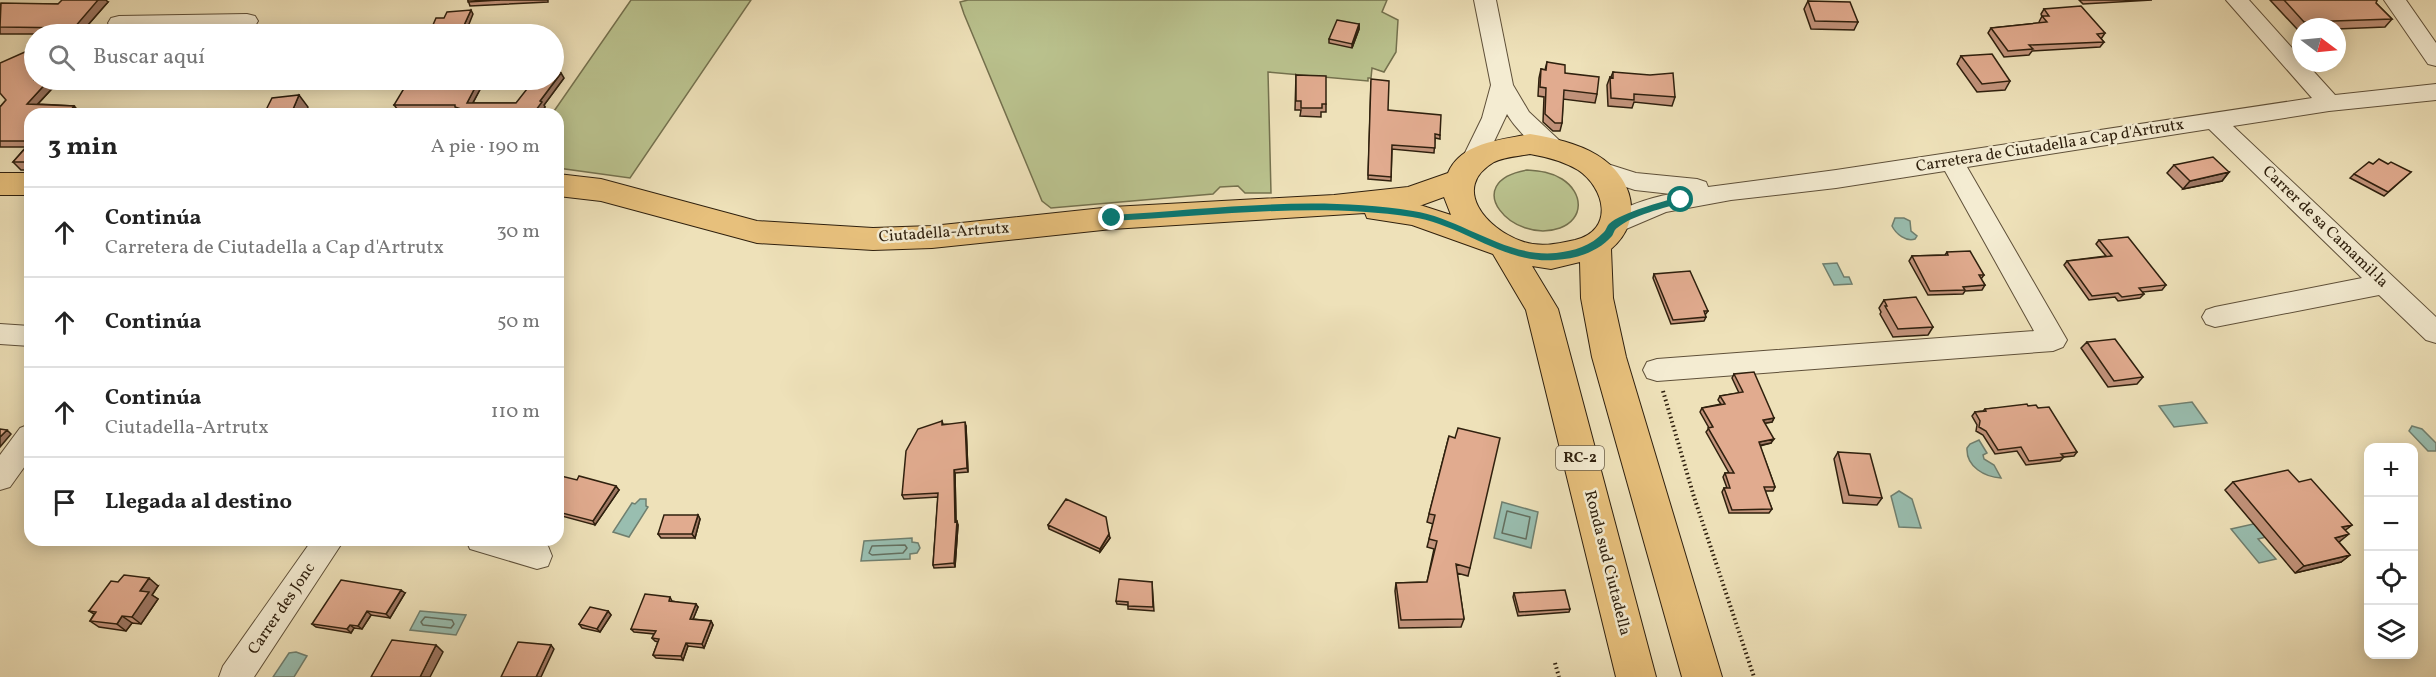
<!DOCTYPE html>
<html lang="es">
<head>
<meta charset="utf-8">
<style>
	body { margin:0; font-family:Vollkorn,serif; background:#f2f2f2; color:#222 }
	.controls { position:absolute; right:18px; bottom:18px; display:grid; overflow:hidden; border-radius:12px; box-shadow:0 3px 15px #0003 }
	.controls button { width:54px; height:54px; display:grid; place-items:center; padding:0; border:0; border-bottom:2px solid #e0e0e0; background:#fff; color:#222; font:30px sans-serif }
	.compass { position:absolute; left:2292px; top:18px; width:54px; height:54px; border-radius:50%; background:#fff; box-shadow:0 3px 15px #0003; rotate:106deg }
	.stop { position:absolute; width:18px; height:18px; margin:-14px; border:4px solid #0f766e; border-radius:50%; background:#fff }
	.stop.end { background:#0f766e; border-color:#fff; box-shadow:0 2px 6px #0008 }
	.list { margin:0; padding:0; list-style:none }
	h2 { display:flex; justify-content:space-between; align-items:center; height:78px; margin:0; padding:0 24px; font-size:26px }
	h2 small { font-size:20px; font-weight:400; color:#767676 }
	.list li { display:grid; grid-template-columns:39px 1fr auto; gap:18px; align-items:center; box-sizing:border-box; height:90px; padding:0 24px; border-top:2px solid #e0e0e0 }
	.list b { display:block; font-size:22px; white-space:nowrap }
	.list p { margin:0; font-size:20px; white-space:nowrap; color:#767676 }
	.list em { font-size:20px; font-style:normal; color:#767676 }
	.icon { flex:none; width:33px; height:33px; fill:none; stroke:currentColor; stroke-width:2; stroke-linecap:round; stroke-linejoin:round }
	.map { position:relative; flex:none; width:2436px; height:677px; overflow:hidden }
	.search { position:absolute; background:#fff; box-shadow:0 3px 15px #0003; left:24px; top:24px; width:540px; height:66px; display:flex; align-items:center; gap:15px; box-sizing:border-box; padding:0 21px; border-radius:33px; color:#767676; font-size:22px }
	.panel { position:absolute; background:#fff; box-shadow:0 3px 15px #0003; left:24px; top:108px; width:540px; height:438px; border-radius:18px }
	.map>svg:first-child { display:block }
	.green { fill:#bac28e; stroke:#74714e; stroke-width:1.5 }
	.water { fill:#99beb0; stroke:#6f7f6f; stroke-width:1.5 }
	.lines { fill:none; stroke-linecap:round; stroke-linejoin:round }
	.shore { stroke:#646f5f; stroke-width:1.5 }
	.minor-casing { stroke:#5f5039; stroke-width:2 }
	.major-casing { stroke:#2f200e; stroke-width:2 }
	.path { stroke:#2f200e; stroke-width:4; stroke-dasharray:1.5 3; stroke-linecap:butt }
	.minor { fill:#f4ecd2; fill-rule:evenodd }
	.major { fill:#e7c07c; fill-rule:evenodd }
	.wall { fill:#c2937b; stroke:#2f200e; stroke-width:1.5 }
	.shaded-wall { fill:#9e7864; stroke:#2f200e; stroke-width:1.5 }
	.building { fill:#e1ab8f; stroke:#2f200e; stroke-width:1.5 }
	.route { fill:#0f766e }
	.labels { text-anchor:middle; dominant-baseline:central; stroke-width:5; stroke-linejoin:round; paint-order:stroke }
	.shield { fill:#f4ecd2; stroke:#6a5d49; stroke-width:1.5 }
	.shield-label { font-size:15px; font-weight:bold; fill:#2f200e }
	.street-label { font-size:16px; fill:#2f200e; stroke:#f4ecd2 }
</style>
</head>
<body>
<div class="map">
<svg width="2436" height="677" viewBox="0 0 2436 677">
	<rect width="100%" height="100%" fill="#eee1b9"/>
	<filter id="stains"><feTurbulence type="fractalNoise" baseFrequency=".00333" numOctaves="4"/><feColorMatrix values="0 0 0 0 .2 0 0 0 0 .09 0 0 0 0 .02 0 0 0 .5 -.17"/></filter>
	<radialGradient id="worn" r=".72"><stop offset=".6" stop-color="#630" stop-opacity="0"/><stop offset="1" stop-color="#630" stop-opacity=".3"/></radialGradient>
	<path class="green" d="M631,0H751L630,178L558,168V114H552Z
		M968,0H1387L1382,12L1398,20L1396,52L1384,72L1372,68L1371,78H1368V81L1268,72L1271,193H1245L1238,186L1220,187L1213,194L1051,208L1042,201L964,14L960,2Z
		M1527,170C1540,171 1551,172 1562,179C1584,193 1584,219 1560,228C1512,245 1458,182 1527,170Z"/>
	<path class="water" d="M1895,218H1904L1910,221L1911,231L1917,236L1915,239C1906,242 1896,234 1892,226Z
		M1837,263L1844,277H1849L1852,284L1834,285L1823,264Z
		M2192,402L2207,423L2174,427L2159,406Z
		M2412,426L2422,429L2436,443V451H2428L2409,431Z
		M1979,440L1987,453L1983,455L1984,459L1994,465L2001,478C1985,477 1966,467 1967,448L1970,444Z
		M1899,491L1912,499L1921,528L1899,527L1891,496Z
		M640,499H646V506L648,507L629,537L613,532L632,503L635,504Z
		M1502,502L1538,512L1531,548L1494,538Z
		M2262,522L2274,535L2258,539L2276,559L2259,563L2231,529Z
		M912,538V542L918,543L920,548L917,553L910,554V559L861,561L864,541Z
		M420,611L466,615L456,635L410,630Z
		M296,652L307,656L294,677H273L289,653Z"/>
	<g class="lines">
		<path class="shore" d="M1507,511L1530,517L1526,539L1502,533Z
			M905,545L907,548L903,553L872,555L869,553L872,546Z
			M425,617L452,620L454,624L451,628L423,625L421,622Z"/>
		<g class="minor-casing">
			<path id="minor" d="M1474,0H1496L1513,85L1529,112L1560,141L1564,147L1560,153C1555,154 1551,156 1546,153C1534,148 1513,125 1507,114L1482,167L1473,169L1464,167L1461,161L1482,118L1491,85Z
				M2226,0H2249L2301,58V63H2306L2335,95L2436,84V100L2329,111L2233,126L2436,317V343L2426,340L2379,295L2215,327L2206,324L2202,317L2206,310L2215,307L2362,278L2209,129L1967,167L2067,340L2063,347L2053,351L1657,381L1647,378L1643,370L1647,362L1657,359L2034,331L1945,171L1836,188L1731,200L1666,212L1612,235L1603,232L1599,226C1609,210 1652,197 1671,194L1635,190L1586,174L1583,168L1586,162L1595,160L1636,173L1697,179L1706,182L1708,187L1836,170L2312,98Z
				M2384,0H2406L2436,43V66L2428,64Z
				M247,14L255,16L258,21L255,26L119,30L111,28L108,23L111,18L119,16Z
				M0,324L30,326V346L0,344Z
				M30,424V459L10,487L0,490V455L20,428Z
				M312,540H344L254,677H219L223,666Z
				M466,540H528L548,546L552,556L548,566L537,569L470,549Z"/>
		</g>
		<g class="major-casing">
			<path id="major" d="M1530,134C1553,138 1577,143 1597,155C1633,177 1645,220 1611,249L1613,298L1626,357L1722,677H1682L1592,357L1581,298L1580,262L1551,269L1532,266L1558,309L1656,677H1616L1526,310L1493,254L1412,225L1367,218L1365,213L1112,229L932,248L873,250L757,243L601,201L558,196V174L601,179L757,221L873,228L932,226L1112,207L1334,195L1408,187L1448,173C1461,142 1502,140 1530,134ZM1530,154C1547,157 1563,161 1578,170C1605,188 1615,230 1575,240C1557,244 1539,248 1521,241C1487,229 1450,188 1494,162C1504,157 1519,156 1530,154ZM1444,197L1451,215L1420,205H1422Z
				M0,173H30V195H0Z"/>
		</g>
		<path class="path" d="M1663,391L1694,497L1754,677
			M1555,663L1559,677"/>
		<use href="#minor" class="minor"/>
		<use href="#major" class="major"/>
	</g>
	<path class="wall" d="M468,0H548V2L470,6Z
		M2079,0H2152L2083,4Z
		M2270,0H2377L2376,3L2392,19L2385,27L2337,29V27H2301V30H2298Z
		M1808,1L1858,22L1854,30L1811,29L1804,9Z
		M108,2L80,34H0V4H58Z
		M2044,9L2105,33L2101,39L2104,42L2100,47L2032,51L2029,55L2004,57L1988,33L1991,28L2040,23L2039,22L2042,16L2041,14Z
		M1359,24V29L1352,48L1329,43V39Z
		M1961,56L2010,81L2005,90L1977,92L1957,64Z
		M1547,62L1565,73L1597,94L1595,103L1563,99L1562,123L1560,131H1553L1543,122L1544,97L1538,96L1539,78L1541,69L1545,70Z
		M1613,72L1675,97L1672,106L1634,102L1632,108L1608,106L1607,85L1610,77H1611Z
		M1296,75L1326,104V112H1321V117L1300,116L1301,110H1295Z
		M564,78L544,105L545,107L540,114H462L458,113L456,110H398L394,105L485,80L473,103H516Z
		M34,80H60L38,104L74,106L80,113L30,114V170H21L13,162L26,147H0V107L6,100Z
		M1371,83L1388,110L1440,135V139L1435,138L1434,153L1392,149L1391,181L1368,179Z
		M2373,164L2411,172L2384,196L2350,178L2354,174Z
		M2174,165L2229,172L2222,181L2183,189L2167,173Z
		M2099,240L2166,285L2162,290L2142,292L2144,294L2140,298L2118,301L2115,297L2089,300L2064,265L2067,261L2106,256L2096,244Z
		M1947,252L1984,275L1981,279L1985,285L1982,290L1965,291L1963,294L1928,295L1909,261L1912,256L1945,255Z
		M1654,274L1708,311L1705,315L1706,317L1704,321L1671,324L1653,278Z
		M1884,300L1933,327L1928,335L1893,337L1880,314L1881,312L1879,308Z
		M2087,342L2143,377L2137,384L2108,387L2081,348Z
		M1734,374L1774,418L1772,422L1764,423L1771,443L1760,446L1775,487L1773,491H1765L1772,509L1769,513H1729L1722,492L1724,488H1727L1723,477L1725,473H1729L1706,432L1709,428L1700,412L1702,408L1721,404L1718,400L1720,396L1739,393L1732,378Z
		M2028,406L2038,408L2077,452L2074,456L2064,457L2060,461L2026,465L2017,451L1995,454L1983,435L1976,431L1977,425L1972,416L1975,412L1983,411L1985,409Z
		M942,421L943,424L966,426L968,472L955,473L956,521L958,525L955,567L934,568L933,565L938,497L904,499L902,495Z
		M1449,436L1470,568L1468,576L1457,573L1464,619L1461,627L1399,628L1395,591L1396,583L1427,582L1434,549L1427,547L1433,524L1427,522Z
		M1838,452L1882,498L1877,505L1843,503L1834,459Z
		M558,480H577L619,490L595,525L558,515Z
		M2233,482H2299L2352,525L2345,530L2339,542L2350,555L2341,562L2295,573L2225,490Z
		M698,515L700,519L695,538H661L658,534Z
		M1048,525L1110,538L1100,552L1049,529Z
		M1152,582L1154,611L1128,609V605L1117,604L1116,601Z
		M158,586L152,595L158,599L141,624L132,623L126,631L99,627L90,621L94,614L89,611Z
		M405,593L390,618L371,615L362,629L354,628L351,633L316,627L312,624Z
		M1514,593L1570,609L1569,612L1518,616L1513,597Z
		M670,597L672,601L698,607L693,619L711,621L713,625L704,648L688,646L683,660L656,658L653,655L658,642L655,641L652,638L654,634L634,632L631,629Z
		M608,611L611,615L600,632L582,628L579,624Z"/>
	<path class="shaded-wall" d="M95,0H106L108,2L80,34H79L74,28Z
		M471,10L473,14L465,34H460Z
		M1359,24V29L1352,48V44Z
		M73,30L76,34H69Z
		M561,73L564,78L544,105L545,107L540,114H533L540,101Z
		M49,80H60L32,110L27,104Z
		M479,80H485L470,108L467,103Z
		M299,95L308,107L305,114H291Z
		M74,106L80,113L79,114H68Z
		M2229,172L2222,181L2183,189L2190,181Z
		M1774,418L1772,422L1761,424L1763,420Z
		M965,422L966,426L968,472L967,468Z
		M7,430L11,434L0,447V437Z
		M1774,439L1771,443L1757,446L1759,442Z
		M954,470L955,473L956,525L955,522Z
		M616,486L619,490L595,525L593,521Z
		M698,515L700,519L695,538L692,534Z
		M957,521L958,525L955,567L954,563Z
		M2352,525L2343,532L2342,527Z
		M1109,534L1110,538L1100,552V549Z
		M2349,534L2339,542L2326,545L2335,538Z
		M2350,555L2341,562L2295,573L2304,566Z
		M149,578L158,586L152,595L158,599L141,624L132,617L140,591Z
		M401,590L405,593L390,618L386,614Z
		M696,604L698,607L692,622L690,619Z
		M367,611L371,615L362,629L358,626Z
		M608,611L611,615L600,632L597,629Z
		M122,616L132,623L126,631L117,624Z
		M711,621L713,625L704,648L702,644Z
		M350,625L354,628L351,633L347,629Z
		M686,643L688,646L683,660L681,656Z
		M436,645L443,652L430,677H420Z
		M551,645L554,649L541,677H536Z"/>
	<path class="building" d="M62,0H98L74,28L0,27L1,3L58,4Z
		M468,0H500L468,2Z
		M2284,0H2377L2376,3L2392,19L2304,22Z
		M1808,1L1850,2L1858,22L1815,21Z
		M2081,6L2105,33L2097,34L2104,42L2029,45L2033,49L2008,51L1991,28L2047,22L2042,16H2049L2044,9Z
		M471,10L460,34H429L436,18H444L447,12Z
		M1337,20L1359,24L1352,44L1329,39Z
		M73,30L69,34H64Z
		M34,48V80H49L27,104L74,106L68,114H30V141H0V107L6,100L0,93V63Z
		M1992,54L2010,81L1982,84L1961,56Z
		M1547,62L1565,65V73L1599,77L1597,94L1564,90L1562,123H1555L1545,114L1546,88L1540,87L1541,69L1546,70Z
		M554,67L561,73L540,101L542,102L533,114H476L455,107V105H394L409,80H479L467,103H516L534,80H554Z
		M1613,72L1650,75L1673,73L1675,97L1634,94V100L1611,98L1610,77L1613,78Z
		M1296,75L1326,76V104H1322V108H1301V101H1296Z
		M1371,79L1389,81L1388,110L1441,115L1440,135L1435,134V148L1392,145L1391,177L1368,175Z
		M299,95L291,114H264L272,98Z
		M30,143V162H13Z
		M2213,157L2229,172L2190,181L2174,165Z
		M2379,159L2388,164L2391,162L2411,172L2388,192L2354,174L2369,162L2373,164Z
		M2128,237L2166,285L2139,288L2144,294L2122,297L2118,293L2092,296L2067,261L2112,256L2099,240Z
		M1970,251L1984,275H1979L1985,285L1963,287L1965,290L1930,291L1912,256L1948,255L1947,252Z
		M1690,271L1708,311H1704L1706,317L1673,320L1654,274Z
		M1916,297L1933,327L1898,329L1885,306H1887L1884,300Z
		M2115,339L2143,377L2114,381L2087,342Z
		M1754,372L1774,418L1763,420L1774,439L1759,442L1775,487H1764L1772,509L1732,510L1724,488H1730L1725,473H1734L1708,428L1713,427L1702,408L1725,404L1720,396L1743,392L1734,374Z
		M2027,404L2028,406L2036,405L2038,408L2049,407L2077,452L2061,454L2064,457L2029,461L2021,447L1998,450L1986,431L1979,427L1980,421L1975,412L1986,411L1985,409Z
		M942,421V425L965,422L967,468L954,470L955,522L957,521L954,563L933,565L938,493L902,495L906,451L918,429Z
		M1458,428L1500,438L1470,568L1456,564L1464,619L1401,620L1396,583L1427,582L1437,541L1429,539L1435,515L1429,514L1449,436L1455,438Z
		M0,429L7,430L0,437Z
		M1838,452L1870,454L1882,498L1849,495Z
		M2288,470L2299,482L2311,479L2352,525L2342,527L2349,534L2335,538L2350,555L2304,566L2233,482Z
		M561,476L577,480L579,476L616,486L593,521L558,512V480Z
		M1066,499L1106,517L1109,534L1100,549L1048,525Z
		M664,515H698L692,534H658Z
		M124,575L149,578L140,591L149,592L132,617L122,616L117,624L90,621L96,612L89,611L111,581L118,582Z
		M1119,579L1152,582L1153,607L1128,606V602L1116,601Z
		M341,580L401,590L386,614L367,611L358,626L350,625L347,629L312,624Z
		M1565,590L1570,609L1519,612L1514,593Z
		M645,594L670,597L669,601L696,604L690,619L711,621L702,644L686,643L681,656L653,655L659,639L652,638L656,631L631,629Z
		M590,607L608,611L597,629L579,624Z
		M392,640L436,645L420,677H371Z
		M518,642L551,645L536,677H501Z"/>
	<path class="route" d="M1681,196L1684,197V202C1665,208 1632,215 1617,228C1614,230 1614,233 1612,236C1598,252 1576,259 1555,260C1504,264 1461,224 1412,217C1313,202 1212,216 1112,221L1108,218L1112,215C1211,209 1315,195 1413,211C1461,218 1506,258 1556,253C1574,251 1591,246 1604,232C1606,230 1607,226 1609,224C1622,212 1663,202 1681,196Z"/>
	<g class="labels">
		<rect class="shield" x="1556" y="446" width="48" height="24" rx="4.5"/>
		<g class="shield-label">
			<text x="1580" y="458">RC-2</text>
		</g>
		<g class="street-label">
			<text transform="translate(2050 146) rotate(-9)">Carretera de Ciutadella a Cap d'Artrutx</text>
			<text transform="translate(2325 227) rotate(44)">Carrer de sa Camamil·la</text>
			<text transform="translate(944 233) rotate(-4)">Ciutadella-Artrutx</text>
			<text transform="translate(1607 563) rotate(76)">Ronda sud Ciutadella</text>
			<text transform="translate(282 609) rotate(-56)">Carrer des Jonc</text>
		</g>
	</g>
	<rect width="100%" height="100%" filter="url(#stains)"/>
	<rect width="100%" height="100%" fill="url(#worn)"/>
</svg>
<div class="controls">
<button>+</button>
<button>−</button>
<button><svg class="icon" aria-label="locate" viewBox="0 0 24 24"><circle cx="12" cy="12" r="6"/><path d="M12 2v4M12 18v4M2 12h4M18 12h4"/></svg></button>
<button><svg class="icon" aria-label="layers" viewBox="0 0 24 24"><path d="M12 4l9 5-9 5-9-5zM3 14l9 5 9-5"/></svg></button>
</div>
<svg class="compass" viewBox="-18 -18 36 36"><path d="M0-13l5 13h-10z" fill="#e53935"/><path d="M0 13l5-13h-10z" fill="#767676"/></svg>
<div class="stop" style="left:1681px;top:200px"></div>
<div class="stop end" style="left:1112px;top:218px"></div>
<div class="search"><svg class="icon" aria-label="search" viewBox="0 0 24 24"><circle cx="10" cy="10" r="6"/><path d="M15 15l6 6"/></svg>Buscar aquí</div>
<section class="panel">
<h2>3 min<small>A pie · 190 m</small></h2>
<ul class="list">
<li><svg class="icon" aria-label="ahead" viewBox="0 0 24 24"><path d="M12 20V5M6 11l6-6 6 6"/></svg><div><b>Continúa</b><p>Carretera de Ciutadella a Cap d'Artrutx</p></div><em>30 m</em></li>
<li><svg class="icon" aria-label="ahead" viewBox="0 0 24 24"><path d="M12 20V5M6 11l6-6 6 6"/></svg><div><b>Continúa</b></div><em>50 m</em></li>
<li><svg class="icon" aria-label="ahead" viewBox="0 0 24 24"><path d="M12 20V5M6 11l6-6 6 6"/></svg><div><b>Continúa</b><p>Ciutadella-Artrutx</p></div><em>110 m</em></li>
<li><svg class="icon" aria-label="arrive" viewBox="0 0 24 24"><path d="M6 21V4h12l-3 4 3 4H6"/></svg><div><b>Llegada al destino</b></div></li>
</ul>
</section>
</div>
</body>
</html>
